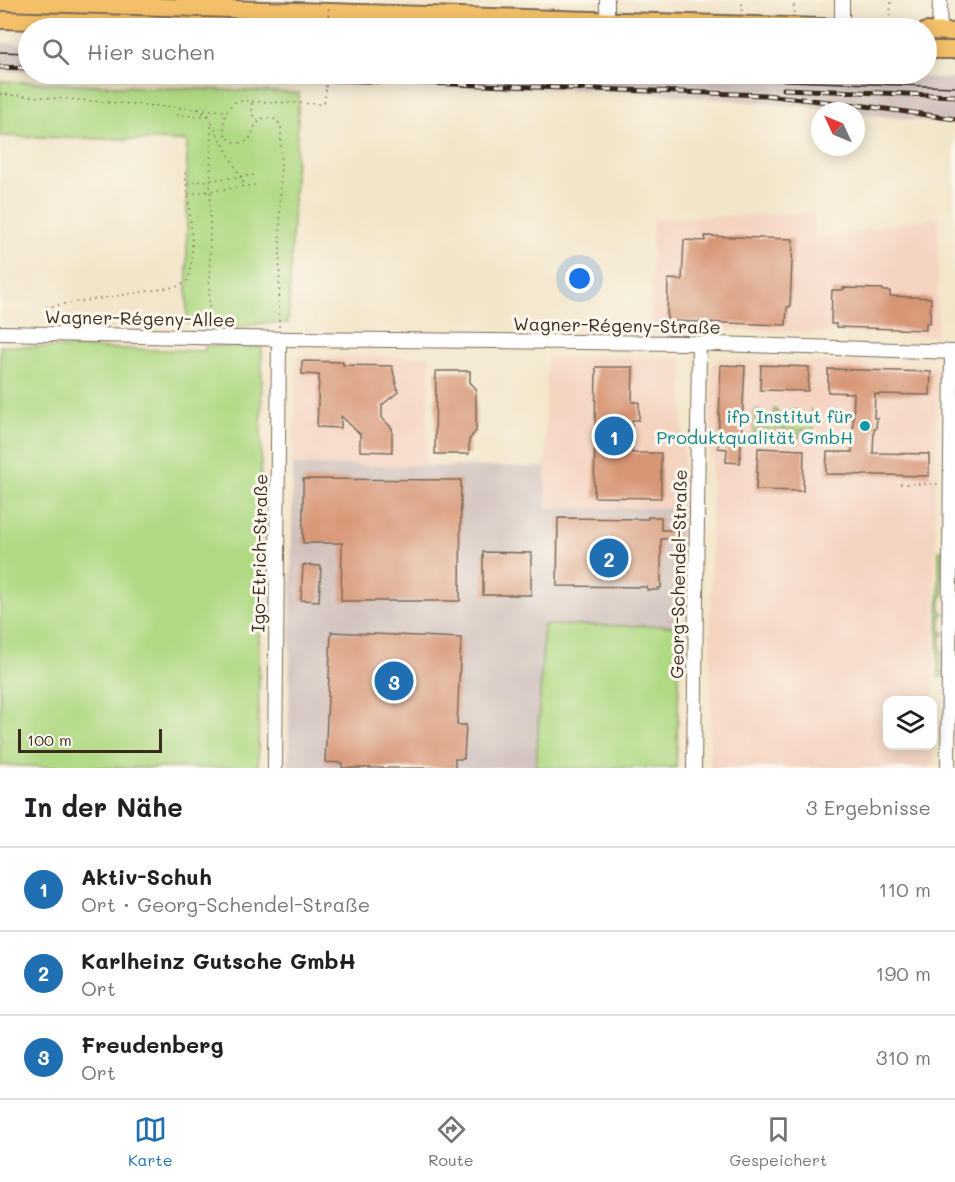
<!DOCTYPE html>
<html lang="de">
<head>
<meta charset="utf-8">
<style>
	body { margin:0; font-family:Mali,sans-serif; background:#f6f6f6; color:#202124 }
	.controls { position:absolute; right:18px; bottom:18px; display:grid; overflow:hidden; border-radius:12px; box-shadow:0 3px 15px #0003 }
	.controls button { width:54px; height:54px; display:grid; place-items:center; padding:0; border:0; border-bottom:2px solid #e0e0e0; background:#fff; color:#202124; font:30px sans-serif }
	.compass { position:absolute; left:811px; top:102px; width:54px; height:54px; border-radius:50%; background:#fff; box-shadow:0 3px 15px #0003; rotate:314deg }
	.scale { position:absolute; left:18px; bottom:15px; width:144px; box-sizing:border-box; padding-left:6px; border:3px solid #3b2a1e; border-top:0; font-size:16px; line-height:21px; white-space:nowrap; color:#3b2a1e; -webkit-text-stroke:4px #fbf7ec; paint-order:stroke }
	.you { position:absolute; left:580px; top:279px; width:21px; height:21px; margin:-15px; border:4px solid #fff; border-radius:50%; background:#1a73e8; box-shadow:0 0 0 9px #1a73e833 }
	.badge { display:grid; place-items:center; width:39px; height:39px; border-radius:50%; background:#1f6fb2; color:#fff; font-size:20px; font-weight:700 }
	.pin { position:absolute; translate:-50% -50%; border:3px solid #fff; box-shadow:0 2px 6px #0006 }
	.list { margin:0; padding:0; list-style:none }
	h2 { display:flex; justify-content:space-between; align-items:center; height:78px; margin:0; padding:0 24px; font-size:26px }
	h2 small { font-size:20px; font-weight:400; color:#757577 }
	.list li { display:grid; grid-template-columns:39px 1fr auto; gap:18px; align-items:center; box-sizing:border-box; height:84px; padding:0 24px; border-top:2px solid #e0e0e0 }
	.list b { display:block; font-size:22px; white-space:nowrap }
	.list p { margin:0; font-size:20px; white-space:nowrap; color:#757577 }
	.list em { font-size:20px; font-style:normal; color:#757577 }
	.icon { flex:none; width:33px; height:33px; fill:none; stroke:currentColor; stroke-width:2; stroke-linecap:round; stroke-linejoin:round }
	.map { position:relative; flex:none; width:955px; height:768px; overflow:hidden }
	.search { position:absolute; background:#fff; box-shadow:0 3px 15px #0003; left:18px; right:18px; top:18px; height:66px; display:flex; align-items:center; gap:15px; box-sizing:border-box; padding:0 21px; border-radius:33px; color:#757577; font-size:22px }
	.sheet { height:330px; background:#fff }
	nav { display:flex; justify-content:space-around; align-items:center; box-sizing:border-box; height:84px; border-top:2px solid #e0e0e0; background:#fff; font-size:16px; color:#757577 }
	nav a { display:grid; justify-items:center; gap:3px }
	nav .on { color:#1f6fb2 }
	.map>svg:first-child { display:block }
	.built { fill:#f4d3c1; fill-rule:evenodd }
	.industrial { fill:#d0c0bc }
	.green { fill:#b0d984; stroke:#768251; stroke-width:1.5 }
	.building { fill:#d79575 }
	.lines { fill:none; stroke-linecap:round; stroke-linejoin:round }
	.minor-casing { stroke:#7b6b5a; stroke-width:16 }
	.major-casing { stroke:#7b6b5a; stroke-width:20 }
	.path { stroke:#7b6b5a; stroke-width:1.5; stroke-dasharray:1.5 4.5; stroke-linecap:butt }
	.minor { stroke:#fff; stroke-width:14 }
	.major { stroke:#f4c16a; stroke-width:16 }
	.tram { stroke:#3b2a1e; stroke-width:1.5 }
	.rail-casing { stroke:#3b2a1e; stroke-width:5 }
	.rail { stroke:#fbf7ec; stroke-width:3; stroke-dasharray:9; stroke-linecap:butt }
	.path-bridge { stroke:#7b6b5a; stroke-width:1.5; stroke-dasharray:1.5 4.5; stroke-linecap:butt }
	.culture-dot { fill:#0f9aa8; stroke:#fbf7ec; stroke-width:2 }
	.labels { text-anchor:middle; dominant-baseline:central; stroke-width:6; stroke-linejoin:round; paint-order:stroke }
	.street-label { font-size:18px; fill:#3b2a1e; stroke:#fbf7ec }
	.culture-label { font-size:18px; fill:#0d838f; stroke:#fbf7ec; text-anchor:end }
</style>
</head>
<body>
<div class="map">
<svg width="955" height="768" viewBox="0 0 955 768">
	<rect width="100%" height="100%" fill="#fbf7ec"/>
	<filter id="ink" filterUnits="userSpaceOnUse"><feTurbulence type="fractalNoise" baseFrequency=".0167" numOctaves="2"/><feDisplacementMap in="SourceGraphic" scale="12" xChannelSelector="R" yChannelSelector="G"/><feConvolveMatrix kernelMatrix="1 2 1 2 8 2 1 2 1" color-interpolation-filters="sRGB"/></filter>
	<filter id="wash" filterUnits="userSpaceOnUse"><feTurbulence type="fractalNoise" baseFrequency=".008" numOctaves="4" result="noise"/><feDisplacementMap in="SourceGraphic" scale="24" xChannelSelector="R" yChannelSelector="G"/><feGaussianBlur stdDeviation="1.35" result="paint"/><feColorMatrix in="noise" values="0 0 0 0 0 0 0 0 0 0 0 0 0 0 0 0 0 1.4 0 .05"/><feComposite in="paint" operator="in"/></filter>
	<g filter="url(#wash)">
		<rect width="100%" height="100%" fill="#f3e5c9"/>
		<path class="built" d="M814,212L815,238L939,217L937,336L650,327L653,219Z
			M296,356L430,357L426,466L293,465Z
			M547,357L683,358V508H547L545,467Z
			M720,359L937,366L933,768H710L712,366ZM888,700H932V746H888Z"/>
		<path class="industrial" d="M0,43L28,44V72L0,71Z
			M90,74H862L955,79V125L856,113V111L617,90L299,84L128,77Z
			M293,465L545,467L547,508H683L681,626L544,625L536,768H288Z"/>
		<path class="green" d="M54,10L277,18L279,24L55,16Z
			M282,18L585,27L415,28L283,24Z
			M0,81L299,93L288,323H262L231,329H206L205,324L187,323V141L0,136Z
			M0,346L205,351V346L262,347L258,768H79L0,765Z
			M758,409V416H773L774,409L777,410V417H791L792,410H795V417L809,418L811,410L814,414L813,435L809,437V430H800L799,438L796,437L795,430L774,429L773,436H769V429H758L757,436L754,433V412Z
			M939,550L945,551V554L942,555V571L945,572V575H942V591L944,592V595H941V612H944V615H941V632H944V635H941V652H944V655H941V672H944L943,677H938Z
			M544,625L681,626L676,768H536Z"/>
		<g id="blocks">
			<path class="building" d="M705,236L793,239L790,307H787L786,325L667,321L668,279L682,280L684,240L705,241Z
				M843,288L883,289V291H890V296L931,298L930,323H926V330L836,327V324H831L832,290H843Z
				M302,361L343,362V365L392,366L398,392L382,405V418L392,428V452L360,451V434L341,416V428L317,427L319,375L302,374Z
				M721,365L745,366L740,463L726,462L727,449L718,448Z
				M761,365L809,367L808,391L760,390Z
				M596,367H633L632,402H639V420H632V453H661V498L594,497Z
				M828,369L931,372L930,395L875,394L874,418H877L876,429H874L873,453L929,454V476L826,474L827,452H852L854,393L828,392Z
				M436,371H470V382L476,389V431L469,440V454H435Z
				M758,448L804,450L803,491L756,490Z
				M303,479L461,480L460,601H341L342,543H303Z
				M648,517H661V530H678V538L661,539V588H658V590H647V587L557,586L558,518L648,519Z
				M483,552L531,553V595H483Z
				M303,565L321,566L319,601L301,600Z
				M331,632L461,638L457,725H466L464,759H455V768H342V763L325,762Z"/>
		</g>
	</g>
	<g filter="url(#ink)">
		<use href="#blocks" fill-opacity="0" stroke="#7b6b5a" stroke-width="1.5"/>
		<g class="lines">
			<g class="minor-casing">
				<path id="minor" d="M607,28V0
					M842,28V0
					M939,31L940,0
					M0,333L290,339L686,343L955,352
					M275,768L279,339
					M694,768L699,344
					M948,768L952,352"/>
			</g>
			<g class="major-casing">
				<path id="major" d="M0,2L855,28
					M0,20L271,28
					M926,31L955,32
					M926,50H955"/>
			</g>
			<path class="path" d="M471,0V2
				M742,11V0
				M794,13V0
				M890,16L891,0
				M0,94L197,109L209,116L211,122L209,325
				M252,103V114L257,120
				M198,109L226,111
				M177,115L209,116
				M212,123L245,186
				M187,183L254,175
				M188,194L255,185
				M46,307L180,286L188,280C197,251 188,202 185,171
				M279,327L281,127L277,120L265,117L256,124L249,140C239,146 232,143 225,134C222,121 225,106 238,101L322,104L325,101L326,87
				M900,484H938"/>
			<use href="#minor" class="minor"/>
			<use href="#major" class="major"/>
			<path class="tram" d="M0,52L28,53
				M591,74L955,87"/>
			<g class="rail-casing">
				<path id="rail" d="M0,67L28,68
					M172,74L765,95L865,106L955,119
					M784,89L955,96"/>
			</g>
			<use href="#rail" class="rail"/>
			<path class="path-bridge" d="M328,28L329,0
				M326,87L327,74"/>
		</g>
	</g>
	<circle class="culture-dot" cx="865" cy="426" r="6"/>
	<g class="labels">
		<g class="street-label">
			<text transform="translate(140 318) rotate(1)">Wagner-Régeny-Allee</text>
			<text transform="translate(617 325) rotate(1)">Wagner-Régeny-Straße</text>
			<text transform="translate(259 553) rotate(-89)">Igo-Etrich-Straße</text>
			<text transform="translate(678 574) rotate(-89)">Georg-Schendel-Straße</text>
		</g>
		<g class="culture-label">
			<text x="853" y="416">ifp Institut für<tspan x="853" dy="21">Produktqualität GmbH</tspan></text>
		</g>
	</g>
</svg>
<div class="controls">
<button><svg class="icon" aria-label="layers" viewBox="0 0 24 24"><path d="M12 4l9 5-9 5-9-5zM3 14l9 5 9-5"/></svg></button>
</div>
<svg class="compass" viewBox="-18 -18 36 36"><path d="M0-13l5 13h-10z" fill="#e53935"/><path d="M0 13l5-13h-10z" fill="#757577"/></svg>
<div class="scale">100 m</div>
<div class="you"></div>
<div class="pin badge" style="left:614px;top:436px">1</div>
<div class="pin badge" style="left:609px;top:558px">2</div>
<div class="pin badge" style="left:394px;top:681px">3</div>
<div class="search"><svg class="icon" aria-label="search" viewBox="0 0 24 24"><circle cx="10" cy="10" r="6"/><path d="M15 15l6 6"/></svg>Hier suchen</div>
</div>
<section class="sheet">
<h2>In der Nähe<small>3 Ergebnisse</small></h2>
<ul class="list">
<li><span class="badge">1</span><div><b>Aktiv-Schuh</b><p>Ort · Georg-Schendel-Straße</p></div><em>110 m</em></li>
<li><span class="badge">2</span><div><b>Karlheinz Gutsche GmbH</b><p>Ort</p></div><em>190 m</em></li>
<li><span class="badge">3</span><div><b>Freudenberg</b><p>Ort</p></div><em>310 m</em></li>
</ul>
</section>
<nav>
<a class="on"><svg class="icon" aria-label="map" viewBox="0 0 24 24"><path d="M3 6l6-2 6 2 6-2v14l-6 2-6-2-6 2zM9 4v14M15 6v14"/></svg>Karte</a>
<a><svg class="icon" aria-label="directions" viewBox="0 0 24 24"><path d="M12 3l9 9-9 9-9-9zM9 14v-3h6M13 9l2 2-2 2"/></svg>Route</a>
<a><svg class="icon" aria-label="saved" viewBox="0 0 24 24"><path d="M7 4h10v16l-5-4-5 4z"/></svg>Gespeichert</a>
</nav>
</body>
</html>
